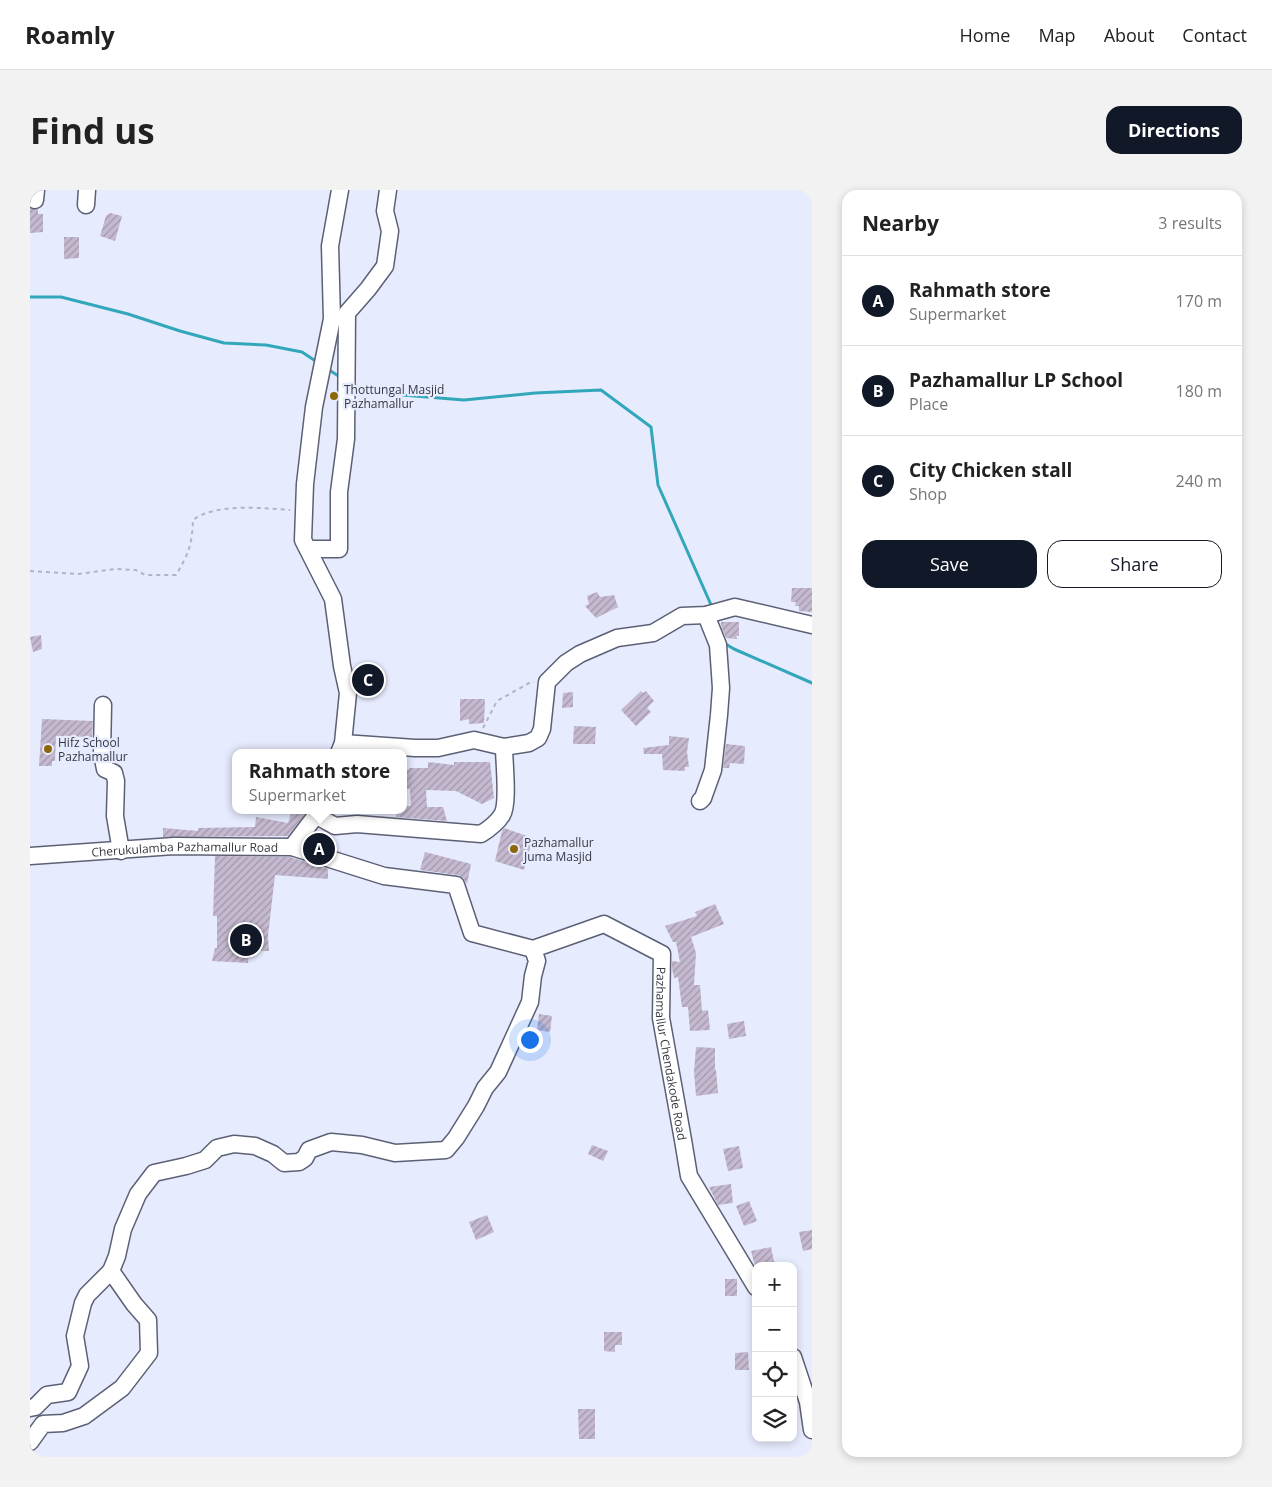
<!DOCTYPE html>
<html lang="en">
<head>
<meta charset="utf-8">
<style>
	body { margin:0; font-family:"Open Sans",sans-serif; background:#f2f2f2; color:#222 }
	.controls { position:absolute; right:15px; bottom:15px; display:grid; overflow:hidden; border-radius:10px; box-shadow:0 2px 8px #0003 }
	.controls button { width:45px; height:45px; display:grid; place-items:center; padding:0; border:0; border-bottom:1px solid #e0e0e0; background:#fff; color:#222; font:25px sans-serif }
	.you { position:absolute; left:499px; top:849px; width:18px; height:18px; margin:-12px; border:4px solid #fff; border-radius:50%; background:#1a73e8; box-shadow:0 0 0 8px #1a73e833 }
	.badge { display:grid; place-items:center; width:32px; height:32px; border-radius:50%; background:#111827; color:#fff; font-size:16px; font-weight:700 }
	.pin { position:absolute; translate:-50% -50%; border:2px solid #fff; box-shadow:0 1px 5px #0006 }
	.popup { position:absolute; left:202px; top:559px; width:175px; height:65px; box-sizing:border-box; display:grid; place-content:center; border-radius:10px; background:#fff; filter:drop-shadow(0 1px 4px #0005); font-size:16px; white-space:nowrap; color:#767676 }
	.popup b { font-size:19px; color:#222 }
	.popup::after { content:''; position:absolute; left:50%; top:100%; margin-left:-10px; border:10px solid transparent; border-top-color:#fff }
	.list { margin:0; padding:0; list-style:none }
	h2 { display:flex; justify-content:space-between; align-items:center; height:65px; margin:0; padding:0 20px; font-size:21px }
	h2 small { font-size:16px; font-weight:400; color:#767676 }
	.list li { display:grid; grid-template-columns:32px 1fr auto; gap:15px; align-items:center; box-sizing:border-box; height:90px; padding:0 20px; border-top:1px solid #e0e0e0 }
	.list b { display:block; font-size:19px; white-space:nowrap }
	.list p { margin:0; font-size:16px; white-space:nowrap; color:#767676 }
	.list em { font-size:16px; font-style:normal; color:#767676 }
	.actions { display:flex; gap:10px; padding:15px 20px }
	.actions a { flex:1; padding:11px 0; border:1px solid #111827; border-radius:15px; text-align:center; font-size:18px; color:#111827 }
	.actions .main { background:#111827; color:#fff }
	.icon { flex:none; width:28px; height:28px; fill:none; stroke:currentColor; stroke-width:2; stroke-linecap:round; stroke-linejoin:round }
	.map { position:relative; flex:none; width:782px; height:1267px; overflow:hidden; border-radius:15px }
	header { display:flex; align-items:center; gap:30px; box-sizing:border-box; height:70px; padding:0 25px; background:#fff; border-bottom:1px solid #e0e0e0 }
	header strong { font-size:24px }
	nav { display:flex; gap:28px; margin-inline-start:auto; font-size:18px }
	.intro { display:flex; align-items:center; justify-content:space-between; box-sizing:border-box; height:120px; padding:0 30px }
	h1 { margin:0; font-size:35px }
	.button { padding:12px 22px; border-radius:15px; background:#111827; color:#fff; font-size:18px; font-weight:700 }
	main { display:flex; gap:30px; padding:0 30px }
	aside { flex:1; background:#fff; border-radius:15px; box-shadow:0 2px 8px #0003 }
	.map>svg:first-child { display:block }
	.lines { fill:none; stroke-linecap:round; stroke-linejoin:round }
	.stream { stroke:#31a7b9; stroke-width:3 }
	.building { fill:url(#building-hatch) }
	.minor-casing { stroke:#5c6075; stroke-width:19 }
	.path { stroke:#b0b4c4; stroke-width:2; stroke-dasharray:4 4; stroke-linecap:butt }
	.minor { stroke:#fff; stroke-width:16 }
	.poi-dot { fill:#8c680a; stroke:#e7ebfe; stroke-width:2 }
	.labels { text-anchor:middle; dominant-baseline:central; stroke-width:4.5; stroke-linejoin:round; paint-order:stroke }
	.poi-label { font-size:12px; fill:#363841; stroke:#e7ebfe; text-anchor:start }
	.street-label { font-size:12px; fill:#363841; stroke:#e7ebfe }
</style>
</head>
<body>
<header>
<strong>Roamly</strong>
<nav><a>Home</a><a>Map</a><a>About</a><a>Contact</a></nav>
</header>
<div class="intro"><h1>Find us</h1><a class="button">Directions</a></div>
<main>
<div class="map">
<svg width="782" height="1267" viewBox="0 0 782 1267">
	<defs>
		<pattern id="building-hatch" width="6" height="6" patternUnits="userSpaceOnUse" patternTransform="scale(1.25)"><rect width="6" height="6" fill="#c5b9cf"/><path d="M-1 1l2-2M0 6l6-6M5 7l2-2" fill="none" stroke="#a197aa"/></pattern>
	</defs>
	<rect width="100%" height="100%" fill="#e7ebfe"/>
	<g class="lines">
		<path class="stream" d="M0,107H31L98,124L150,141L194,153L236,155L272,162L287,172
			M296,178L310,187
			M322,194L330,199L360,204L434,210L505,203L571,200L621,237L628,295L682,417
			M694,453L704,459L782,493"/>
	</g>
	<path class="building" d="M0,18L8,19V24H13V42L0,43Z
		M80,23L92,26L85,51L70,46L76,26Z
		M34,47H49V68L34,69Z
		M762,398H782V422L769,421V416H765L766,412H761Z
		M567,402L570,407L584,405L588,417L566,428L555,416L559,414L557,406Z
		M691,432H709V446H706L707,449L696,448L691,436Z
		M11,445L12,459L3,462L0,447Z
		M611,501L613,503L616,501L624,511L617,518L621,522L606,536L591,520Z
		M543,502V517L532,518L533,503Z
		M430,509H455L454,533L439,534V529L430,531Z
		M12,529L63,531L62,547L26,546L25,571H22V576H9Z
		M544,536L566,537L565,554H543Z
		M639,546L659,548L657,562L659,577H655V581L633,580L632,564H614L613,558L639,555Z
		M696,554L715,556L714,574L700,573L699,578H693Z
		M398,572L424,575V572H460L464,608L452,614L426,601L396,600L397,617H413L417,631L366,627L367,620H373V616H381L380,599L373,598V580H379V578H398Z
		M262,620L277,621L258,646L133,647V638L168,641V638L225,637L226,627L258,633Z
		M474,638L503,648L494,680L465,671L472,641Z
		M284,646L304,648V660L285,654Z
		M395,662L441,674L437,694L433,688L428,685L390,680Z
		M185,666L260,667L298,679V689L245,685L238,746L239,761H219L218,773L182,771L185,758H187V726H183Z
		M685,714L694,734L661,747L666,763L664,795H670L672,821L678,820L680,840L660,841L658,817H652L648,787L644,788L642,778V771L650,772L646,752H643L635,736L667,726L665,722Z
		M509,824L522,826L520,842L507,840Z
		M714,831L716,846L699,849L697,834Z
		M666,857L685,858V880H686L688,903L666,906L664,882Z
		M562,955L578,961L573,971L558,964Z
		M709,956L713,978L698,981L693,959Z
		M701,994L703,1013L688,1015L679,997Z
		M719,1011L727,1031L714,1036L706,1016Z
		M457,1025L464,1042L446,1050L439,1032Z
		M782,1040V1059L773,1061L769,1042Z
		M741,1057L745,1076H725L721,1061Z
		M695,1089H707V1106H695Z
		M574,1142H592V1155H585V1162L574,1161Z
		M718,1162L719,1180H705V1163Z
		M548,1219H565V1249H549Z"/>
	<g class="lines">
		<g class="minor-casing">
			<g id="minor">
				<path d="M5,10L6,0"/>
				<path d="M56,15L57,0"/>
				<path d="M278,359H309V302L316,249L317,123L338,99L355,76L360,41L355,21L358,0"/>
				<path d="M73,515L72,564L75,579L84,583L86,591L85,626L91,661"/>
				<path d="M313,553L385,558H408L444,550L474,557L499,553L508,548L512,539L517,492L536,473L550,464L587,448L623,443L652,426L676,425L705,417L782,435"/>
				<path d="M309,563L313,553L318,503L312,476L303,409L273,350L275,294L284,217L302,129L300,56L310,0"/>
				<path d="M670,611L673,608L683,580L689,525L691,498L688,455L676,425"/>
				<path d="M287,626L305,636L327,634L451,644C459,639 467,633 472,625C479,614 474,572 474,557"/>
				<path d="M262,657L290,620"/>
				<path id="s1" d="M0,666L144,656L262,657L354,686L426,695L442,743L503,759L574,734L632,764L631,828L653,950L659,986L726,1097"/>
				<path d="M763,1167L778,1212L782,1240"/>
				<path d="M0,1218L5,1217L17,1205L38,1202L50,1176L45,1146L53,1113L57,1105L81,1081L87,1066L93,1039L108,1004L124,983L156,976L175,970L187,958L204,954L225,956L243,964L254,973L269,972L275,968L279,960L301,952L332,955L365,963L416,960L426,948L446,916L455,898L468,882L500,812L503,786L507,771L503,759"/>
				<path d="M0,1252L13,1234L33,1233L54,1226L92,1198L119,1163L118,1130L104,1114L81,1081"/>
			</g>
		</g>
		<path class="path" d="M0,381L48,384L85,379L106,380L115,385H146C159,363 162,355 163,330C185,313 233,318 260,320
			M453,538L467,511L501,492H504"/>
		<use href="#minor" class="minor"/>
	</g>
	<g class="poi-dot">
		<circle cx="304" cy="206" r="5"/>
		<circle cx="18" cy="559" r="5"/>
		<circle cx="484" cy="659" r="5"/>
	</g>
	<g class="labels">
		<g class="poi-label">
			<text x="314" y="199">Thottungal Masjid<tspan x="314" dy="14">Pazhamallur</tspan></text>
			<text x="28" y="552">Hifz School<tspan x="28" dy="14">Pazhamallur</tspan></text>
			<text x="494" y="652">Pazhamallur<tspan x="494" dy="14">Juma Masjid</tspan></text>
		</g>
		<g class="street-label">
			<text stroke="none"><textPath href="#s1" startOffset="155">Cherukulamba Pazhamallur Road</textPath></text>
			<text stroke="none"><textPath href="#s1" startOffset="786">Pazhamallur Chendakode Road</textPath></text>
		</g>
	</g>
</svg>
<div class="controls">
<button>+</button>
<button>−</button>
<button><svg class="icon" aria-label="locate" viewBox="0 0 24 24"><circle cx="12" cy="12" r="6"/><path d="M12 2v4M12 18v4M2 12h4M18 12h4"/></svg></button>
<button><svg class="icon" aria-label="layers" viewBox="0 0 24 24"><path d="M12 4l9 5-9 5-9-5zM3 14l9 5 9-5"/></svg></button>
</div>
<div class="you"></div>
<div class="pin badge" style="left:289px;top:659px">A</div>
<div class="popup"><b>Rahmath store</b>Supermarket</div>
<div class="pin badge" style="left:216px;top:750px">B</div>
<div class="pin badge" style="left:338px;top:490px">C</div>
</div>
<aside>
<h2>Nearby<small>3 results</small></h2>
<ul class="list">
<li><span class="badge">A</span><div><b>Rahmath store</b><p>Supermarket</p></div><em>170 m</em></li>
<li><span class="badge">B</span><div><b>Pazhamallur LP School</b><p>Place</p></div><em>180 m</em></li>
<li><span class="badge">C</span><div><b>City Chicken stall</b><p>Shop</p></div><em>240 m</em></li>
</ul>
<div class="actions"><a class="main">Save</a><a>Share</a></div>
</aside>
</main>
</body>
</html>
